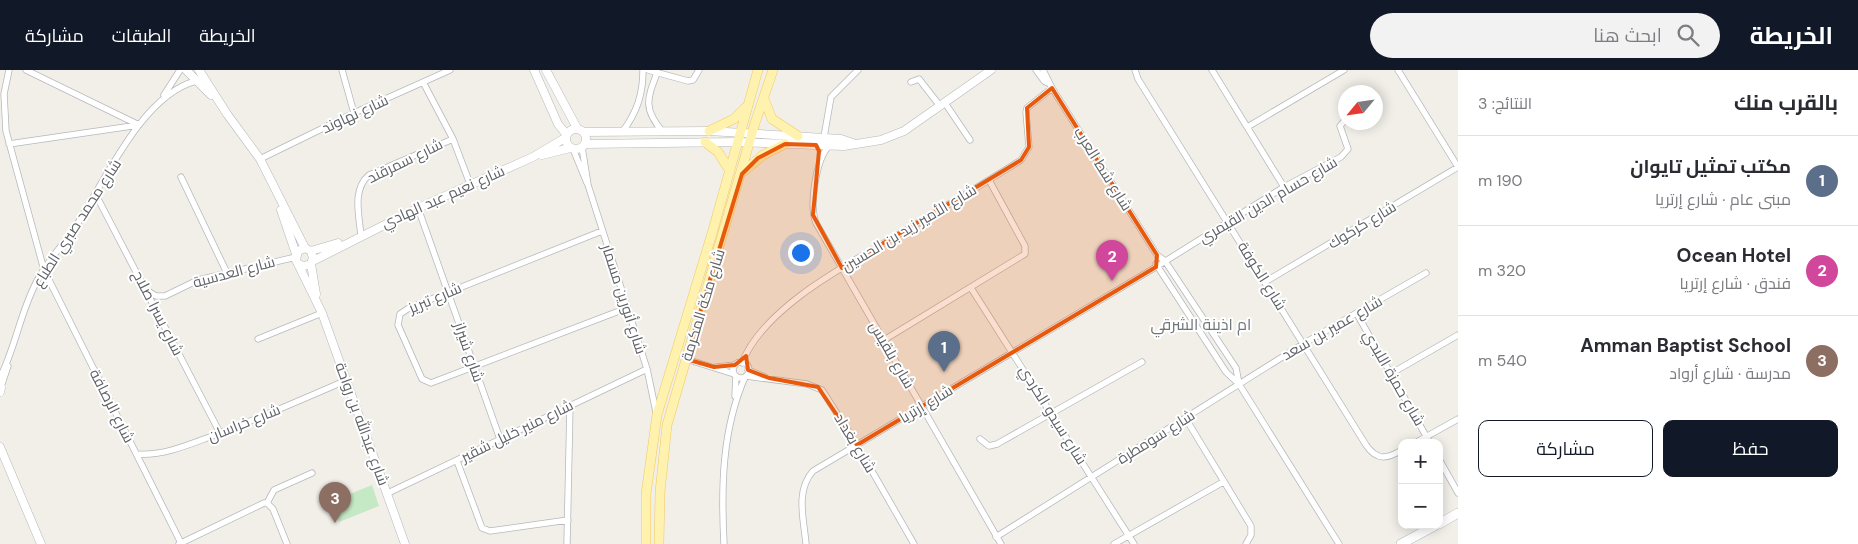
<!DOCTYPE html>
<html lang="ar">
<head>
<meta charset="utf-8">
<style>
	body { margin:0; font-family:"DM Sans",Cairo,sans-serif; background:#f2f2f3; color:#2b2b33; direction:rtl }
	.controls { position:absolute; right:15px; bottom:15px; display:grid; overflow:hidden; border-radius:10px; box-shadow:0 2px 12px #0003 }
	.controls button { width:45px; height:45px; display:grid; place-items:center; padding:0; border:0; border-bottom:1px solid #e1e1e2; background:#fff; color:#2b2b33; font:25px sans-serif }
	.compass { position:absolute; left:1338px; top:15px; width:45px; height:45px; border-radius:50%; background:#fff; box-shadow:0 2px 12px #0003; rotate:241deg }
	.you { position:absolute; left:800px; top:182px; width:18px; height:18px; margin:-12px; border:4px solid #fff; border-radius:50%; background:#1a73e8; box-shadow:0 0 0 8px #1a73e833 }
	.badge { display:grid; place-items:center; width:32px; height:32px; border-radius:50%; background:#111827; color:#fff; font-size:16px; font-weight:700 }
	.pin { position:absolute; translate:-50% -41px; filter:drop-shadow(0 1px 2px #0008) }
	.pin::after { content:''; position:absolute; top:26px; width:18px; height:15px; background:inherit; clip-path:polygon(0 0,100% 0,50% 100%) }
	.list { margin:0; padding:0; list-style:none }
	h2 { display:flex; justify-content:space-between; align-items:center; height:65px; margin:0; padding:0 20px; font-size:21px }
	h2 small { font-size:16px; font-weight:400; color:#7c7c81 }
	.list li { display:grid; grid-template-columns:32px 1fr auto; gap:15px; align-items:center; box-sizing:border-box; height:90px; padding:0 20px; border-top:1px solid #e1e1e2 }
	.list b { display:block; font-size:19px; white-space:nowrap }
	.list p { margin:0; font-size:16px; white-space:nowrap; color:#7c7c81 }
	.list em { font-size:16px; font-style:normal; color:#7c7c81 }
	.actions { display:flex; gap:10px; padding:15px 20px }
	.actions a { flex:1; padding:11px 0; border:1px solid #111827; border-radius:10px; text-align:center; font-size:18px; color:#111827 }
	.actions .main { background:#111827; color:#fff }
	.icon { flex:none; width:28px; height:28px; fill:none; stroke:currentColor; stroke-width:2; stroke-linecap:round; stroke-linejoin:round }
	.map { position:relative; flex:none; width:1458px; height:474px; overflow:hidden; direction:ltr }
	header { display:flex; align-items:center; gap:30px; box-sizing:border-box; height:70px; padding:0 25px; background:#111827; color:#fff }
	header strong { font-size:24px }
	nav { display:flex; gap:28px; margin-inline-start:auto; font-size:18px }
	.search { width:350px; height:45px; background:#f2f2f3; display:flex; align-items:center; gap:12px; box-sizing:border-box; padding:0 18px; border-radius:28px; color:#7c7c81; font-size:19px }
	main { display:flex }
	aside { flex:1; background:#fff }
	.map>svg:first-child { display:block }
	.green { fill:#c5e8c5 }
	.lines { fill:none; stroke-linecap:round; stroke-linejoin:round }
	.minor-casing { stroke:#b5b8bc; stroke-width:7 }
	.tertiary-casing { stroke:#b5b8bc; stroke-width:9 }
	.secondary-casing { stroke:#b6babf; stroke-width:10 }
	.primary-casing { stroke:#f2c960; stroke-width:10 }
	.minor { stroke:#fff; stroke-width:5.5 }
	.tertiary { stroke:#fff; stroke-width:8 }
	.secondary { stroke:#fff; stroke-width:9 }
	.primary { stroke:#fff2af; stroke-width:9 }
	.marked { fill:#e8590c; fill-opacity:0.2; stroke:#e8590c; stroke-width:4; stroke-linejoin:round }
	.labels { text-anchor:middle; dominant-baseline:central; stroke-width:4; stroke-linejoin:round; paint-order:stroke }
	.street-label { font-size:15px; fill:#5f6368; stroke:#fff }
	.neighbourhood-label { font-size:16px; fill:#70757a; stroke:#fff }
</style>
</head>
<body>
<header>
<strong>الخريطة</strong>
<div class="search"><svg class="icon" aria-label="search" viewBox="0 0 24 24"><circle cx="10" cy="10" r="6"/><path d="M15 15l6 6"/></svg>ابحث هنا</div>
<nav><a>الخريطة</a><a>الطبقات</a><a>مشاركة</a></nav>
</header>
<main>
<aside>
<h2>بالقرب منك<small>النتائج: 3</small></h2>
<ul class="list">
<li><span class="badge" style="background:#5c6f8a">1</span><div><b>مكتب تمثيل تايوان</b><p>مبنى عام · شارع إرتريا</p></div><em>190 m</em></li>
<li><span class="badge" style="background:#d1479c">2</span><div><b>Ocean Hotel</b><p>فندق · شارع إرتريا</p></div><em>320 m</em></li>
<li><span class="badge" style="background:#8d6e63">3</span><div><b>Amman Baptist School</b><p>مدرسة · شارع أرواد</p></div><em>540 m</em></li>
</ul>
<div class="actions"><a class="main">حفظ</a><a>مشاركة</a></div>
</aside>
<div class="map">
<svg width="1458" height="474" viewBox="0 0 1458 474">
	<rect width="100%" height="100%" fill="#f1efe8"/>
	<path class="green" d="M372,415L379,436L339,452L331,432Z"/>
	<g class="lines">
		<g class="minor-casing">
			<path id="minor" d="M9,0L4,24L6,61L44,200L181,473
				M26,0L139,55
				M342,0L354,43
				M648,0L688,11L693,10L699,0
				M1036,0L1044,11L1048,13
				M1043,0L1052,18L1157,185L1165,191L1236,298L1239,314
				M1135,0L1138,9L1366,375C1377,391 1387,389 1402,380
				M1212,0L1284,117
				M1398,0L1458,97
				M657,3C647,29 643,39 663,62
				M423,12L453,69
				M911,12L919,9L940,36
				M164,25L180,0
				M945,33L970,70
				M1249,56L1344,0
				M623,61C637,42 643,24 643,0
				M824,67L831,27L858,0
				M9,74L139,55
				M829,76C816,89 809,135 816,153L1001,474
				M582,77L588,115L647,299L656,342
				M573,79L587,113
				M260,89L354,43L450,0
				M181,107L227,203
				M96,125L220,363
				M418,138L500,369
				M602,161L409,238L400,244L398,255L422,309L431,313L627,238
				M361,165C359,146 352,119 369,105L453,69L470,114
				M1156,194L1226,302L1239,314L1339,474
				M1265,212L1458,97
				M971,218L1134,474
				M148,221L156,226H165L198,210L296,187
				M1357,244L1430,373
				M258,269L322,243
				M884,270L1025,184V176L989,110
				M686,289L734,304
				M733 300a8 8 0 1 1 16 0a8 8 0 1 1-16 0Z
				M742,293C764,236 852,192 903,162C942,138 982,115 1021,90L1029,77L1026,42L1027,38L1052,18
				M716,297L735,295
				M748,300L765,307
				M1392,303L1458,265
				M746,306L807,314L822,320L857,375L914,474
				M0,308C16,276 21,239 38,209C48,190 64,174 76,156C105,111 142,25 196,11
				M0,320L8,296
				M735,326L736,306
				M1186,349L1251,456V465L1246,474
				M980,369L989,376L997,374L1142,292
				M1415,373L1458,349
				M137,384C164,386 190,374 215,365C260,348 303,329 347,310
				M1439,389L1458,423
				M457,391L482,458L490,461L568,450
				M388,423L647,299
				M267,433L274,420L312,403
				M996,467L1303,274L1426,203
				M179,474L264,433H267L273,439L287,474
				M567,474L570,335
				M724,474C721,417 722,360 745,307
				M806,474C804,450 795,421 813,401L1156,197L1284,117L1341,87L1348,79L1340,56L1346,49
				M1114,474L1223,412"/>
		</g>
		<g class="tertiary-casing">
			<path id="tertiary" d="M186,0L211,25
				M199,0L227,44L260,89L305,178
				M534,0L558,54L566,64
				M546,0L577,58
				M566 69a10 10 0 1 1 20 0a10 10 0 1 1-20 0Z
				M584,62L709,61L841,69L853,73
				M585,74L738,72L844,76L881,70L904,61L991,0
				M542,85L570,78
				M281,140L296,184
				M311,181L338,173
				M313,191L418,138L533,87L565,68
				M298,194L304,196L311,194L313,188L311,181L305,178L298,181L296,190L322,243L405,474
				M311,194L316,224
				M0,306L1,305
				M0,322L1,318
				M0,377L41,474"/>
		</g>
		<g class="secondary-casing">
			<path id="secondary" d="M1439,454L1458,443
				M1401,474L1436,455"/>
		</g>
		<g class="primary-casing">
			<path id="primary" d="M764,29L772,49L798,66
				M709,61L734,49L745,38
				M705,72L718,82L730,101
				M744,101L763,85L785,74
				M646,474V424L657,345L713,160L758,0
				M659,474L660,422L667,355L755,53L773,0"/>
		</g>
		<use href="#minor" class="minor"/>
		<use href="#tertiary" class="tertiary"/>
		<use href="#secondary" class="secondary"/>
		<use href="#primary" class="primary"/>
	</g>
	<path class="marked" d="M1052,18L1157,185L1156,197L857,375L818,317L769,308L748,300L746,286L735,295L714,297L686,289L742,104L758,88L785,74L816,75L819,81L813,145L842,198L1021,90L1029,77L1027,38Z"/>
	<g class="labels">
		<g class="street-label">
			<text transform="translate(355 44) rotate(-25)">شارع نهاوند</text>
			<text transform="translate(405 91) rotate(-26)">شارع سمرقند</text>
			<text transform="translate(1103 99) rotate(58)">شارع شط العرب</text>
			<text transform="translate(443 127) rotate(-24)">شارع نعيم عبد الهادي</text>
			<text transform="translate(1268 130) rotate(-30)">شارع حسام الدين القيمري</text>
			<text transform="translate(77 153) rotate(-57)">شارع محمد صبري الطباع</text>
			<text transform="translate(1362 155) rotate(-31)">شارع كركوك</text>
			<text transform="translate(909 158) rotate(-31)">شارع الأمير زيد بن الحسين</text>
			<text transform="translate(234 202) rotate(-15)">شارع العدسية</text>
			<text transform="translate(1262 206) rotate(58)">شارع الكوفة</text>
			<text transform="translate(435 228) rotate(-23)">شارع تبريز</text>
			<text transform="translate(624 229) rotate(72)">شارع أنورين مسمار</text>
			<text transform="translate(703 235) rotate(-73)">شارع مكة المكرمة</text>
			<text transform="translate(158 243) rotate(63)">شارع يسرا صلاح</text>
			<text transform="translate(1332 258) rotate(-30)">شارع عمير بن سعد</text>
			<text transform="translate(469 282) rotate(71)">شارع شيراز</text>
			<text transform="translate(892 285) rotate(60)">شارع بلقيس</text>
			<text transform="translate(1394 308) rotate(60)">شارع حمزة اللبدي</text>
			<text transform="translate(926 334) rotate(-31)">شارع إرتريا</text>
			<text transform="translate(112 336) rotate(63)">شارع الرصافة</text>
			<text transform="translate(1053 345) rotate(58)">شارع سيدو الكردي</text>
			<text transform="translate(244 353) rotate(-22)">شارع خراسان</text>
			<text transform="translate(362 354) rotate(70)">شارع عبدالله بن رواحة</text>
			<text transform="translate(517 361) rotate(-26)">شارع منير خليل شقير</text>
			<text transform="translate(1156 367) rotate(-32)">شارع سومطرة</text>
			<text transform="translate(855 373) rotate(59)">شارع بغداد</text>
		</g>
		<g class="neighbourhood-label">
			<text x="1201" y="254">ام اذينة الشرقي</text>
		</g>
	</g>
</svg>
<div class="controls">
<button>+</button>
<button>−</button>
</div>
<svg class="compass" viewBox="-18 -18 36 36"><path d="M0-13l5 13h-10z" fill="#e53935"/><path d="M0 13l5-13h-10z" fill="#7c7c81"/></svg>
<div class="you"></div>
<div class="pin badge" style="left:944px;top:302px;background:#5c6f8a">1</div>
<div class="pin badge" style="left:1112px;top:211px;background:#d1479c">2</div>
<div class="pin badge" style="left:335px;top:453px;background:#8d6e63">3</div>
</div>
</main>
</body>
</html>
